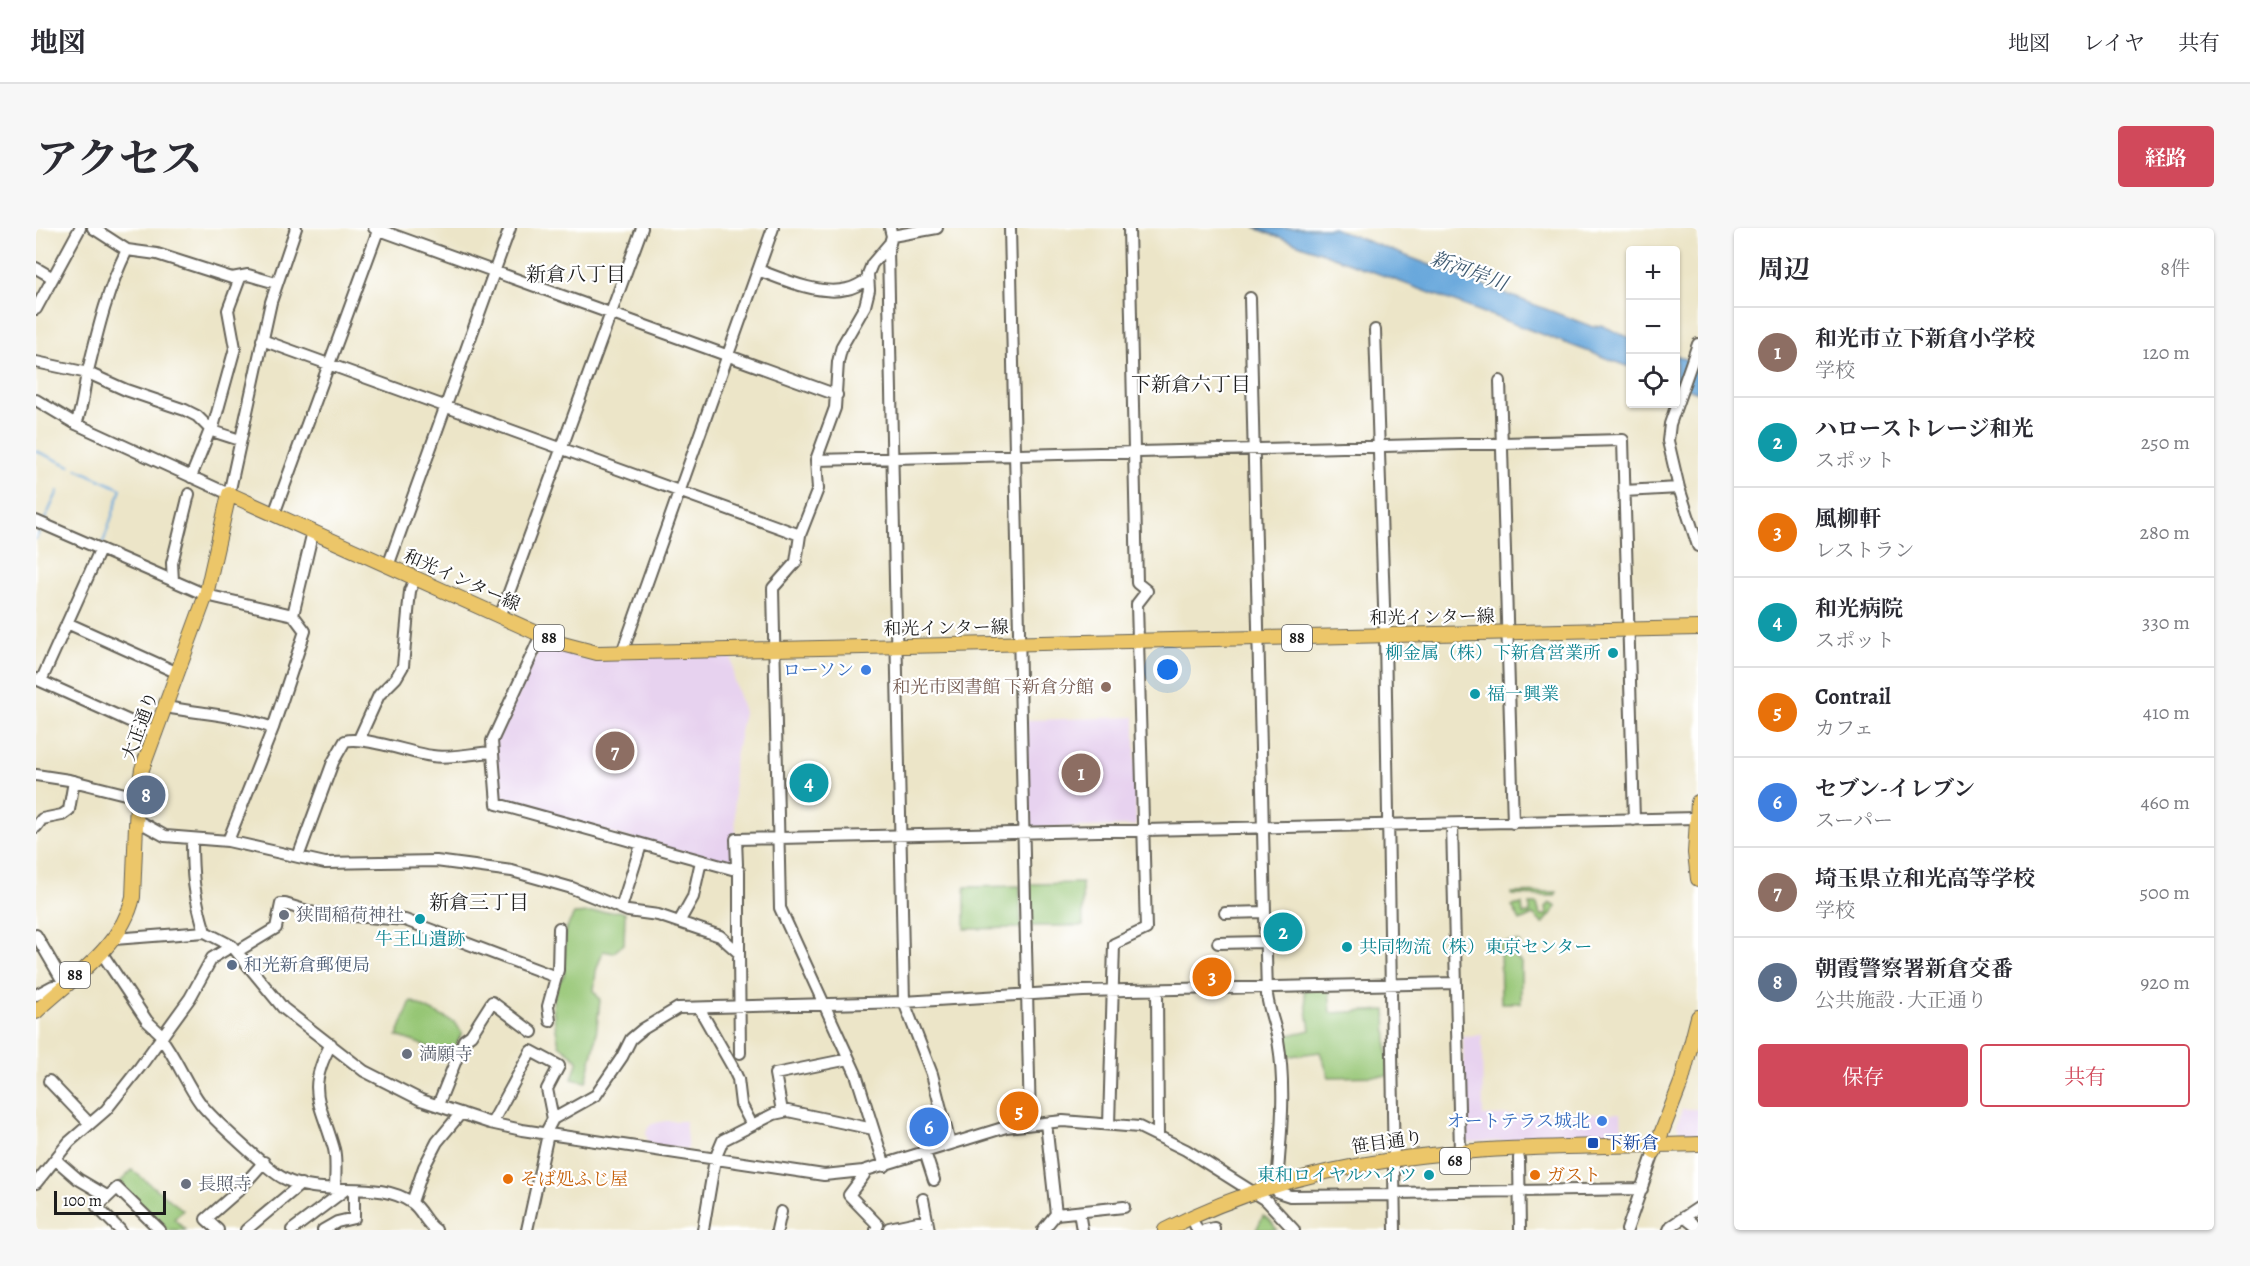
<!DOCTYPE html>
<html lang="ja">
<head>
<meta charset="utf-8">
<style>
	body { margin:0; font-family:Alegreya,"Noto Serif JP",serif; background:#f7f7f7; color:#2b2b33 }
	.controls { position:absolute; right:18px; top:18px; display:grid; overflow:hidden; border-radius:6px; box-shadow:0 2px 4px #0004 }
	.controls button { width:54px; height:54px; display:grid; place-items:center; padding:0; border:0; border-bottom:2px solid #e1e1e2; background:#fff; color:#2b2b33; font:30px sans-serif }
	.scale { position:absolute; left:18px; bottom:15px; width:112px; box-sizing:border-box; padding-left:6px; border:3px solid #1c1c1c; border-top:0; font-size:16px; line-height:21px; white-space:nowrap; color:#1c1c1c; -webkit-text-stroke:4px #fff; paint-order:stroke }
	.you { position:absolute; left:1132px; top:442px; width:21px; height:21px; margin:-15px; border:4px solid #fff; border-radius:50%; background:#1a73e8; box-shadow:0 0 0 9px #1a73e833 }
	.badge { display:grid; place-items:center; width:39px; height:39px; border-radius:50%; background:#d1495b; color:#fff; font-size:20px; font-weight:700 }
	.pin { position:absolute; translate:-50% -50%; border:3px solid #fff; box-shadow:0 2px 6px #0006 }
	.list { margin:0; padding:0; list-style:none }
	h2 { display:flex; justify-content:space-between; align-items:center; height:78px; margin:0; padding:0 24px; font-size:26px }
	h2 small { font-size:20px; font-weight:400; color:#7c7c81 }
	.list li { display:grid; grid-template-columns:39px 1fr auto; gap:18px; align-items:center; box-sizing:border-box; height:90px; padding:0 24px; border-top:2px solid #e1e1e2 }
	.list b { display:block; font-size:22px; white-space:nowrap }
	.list p { margin:0; font-size:20px; white-space:nowrap; color:#7c7c81 }
	.list em { font-size:20px; font-style:normal; color:#7c7c81 }
	.actions { display:flex; gap:12px; padding:18px 24px }
	.actions a { flex:1; padding:14px 0; border:2px solid #d1495b; border-radius:6px; text-align:center; font-size:21px; color:#d1495b }
	.actions .main { background:#d1495b; color:#fff }
	.icon { flex:none; width:33px; height:33px; fill:none; stroke:currentColor; stroke-width:2; stroke-linecap:round; stroke-linejoin:round }
	.map { position:relative; flex:none; width:1662px; height:1002px; overflow:hidden; border-radius:6px }
	header { display:flex; align-items:center; gap:36px; box-sizing:border-box; height:84px; padding:0 30px; background:#fff; border-bottom:2px solid #e1e1e2 }
	header strong { font-size:28px }
	nav { display:flex; gap:33px; margin-inline-start:auto; font-size:21px }
	.intro { display:flex; align-items:center; justify-content:space-between; box-sizing:border-box; height:144px; padding:0 36px }
	h1 { margin:0; font-size:42px }
	.button { padding:15px 27px; border-radius:6px; background:#d1495b; color:#fff; font-size:21px; font-weight:700 }
	main { display:flex; gap:36px; padding:0 36px }
	aside { flex:1; background:#fff; border-radius:6px; box-shadow:0 2px 4px #0004 }
	.map>svg:first-child { display:block }
	.built { fill:#e7d2ef }
	.green { fill:#96c675; stroke:#597148; stroke-width:1.5 }
	.water { fill:#69a8dc; stroke:#42627c; stroke-width:1.5 }
	.lines { fill:none; stroke-linecap:round; stroke-linejoin:round }
	.stream { stroke:#69a8dc; stroke-width:2 }
	.minor-casing { stroke:#656258; stroke-width:14 }
	.major-casing { stroke:#656258; stroke-width:16 }
	.minor { stroke:#fff; stroke-width:10 }
	.major { stroke:#ecc669; stroke-width:14 }
	.culture-dot { fill:#0f9aa8; stroke:#fff; stroke-width:2 }
	.shop-dot { fill:#3f7fe0; stroke:#fff; stroke-width:2 }
	.education-dot { fill:#8d6e63; stroke:#fff; stroke-width:2 }
	.worship-dot { fill:#6b7280; stroke:#fff; stroke-width:2 }
	.service-dot { fill:#5c6f8a; stroke:#fff; stroke-width:2 }
	.transit-dot { fill:#1a4fb4; stroke:#fff; stroke-width:2 }
	.food-dot { fill:#e8710a; stroke:#fff; stroke-width:2 }
	.labels { text-anchor:middle; dominant-baseline:central; stroke-width:4.5; stroke-linejoin:round; paint-order:stroke }
	.shield { fill:#fff; stroke:#606060; stroke-width:1.5 }
	.shield-label { font-size:16px; font-weight:bold; fill:#1c1c1c }
	.street-label { font-size:18px; fill:#1c1c1c; stroke:#fff }
	.culture-label { font-size:18px; fill:#0d838f; stroke:#fff; text-anchor:end }
	.shop-label { font-size:18px; fill:#366cbe; stroke:#fff; text-anchor:end }
	.education-label { font-size:18px; fill:#785e54; stroke:#fff; text-anchor:end }
	.worship-label { font-size:18px; fill:#5b616d; stroke:#fff; text-anchor:start }
	.service-label { font-size:18px; fill:#4e5e75; stroke:#fff; text-anchor:start }
	.transit-label { font-size:18px; fill:#164399; stroke:#fff; text-anchor:start }
	.food-label { font-size:18px; fill:#c56008; stroke:#fff; text-anchor:start }
	.water-label { font-size:20px; font-style:italic; fill:#3f5b72; stroke:#fff }
	.neighbourhood-label { font-size:20px; fill:#1c1c1c; stroke:#fff }
</style>
</head>
<body>
<header>
<strong>地図</strong>
<nav><a>地図</a><a>レイヤ</a><a>共有</a></nav>
</header>
<div class="intro"><h1>アクセス</h1><a class="button">経路</a></div>
<main>
<div class="map">
<svg width="1662" height="1002" viewBox="0 0 1662 1002">
	<rect width="100%" height="100%" fill="#fff"/>
	<filter id="ink" filterUnits="userSpaceOnUse"><feTurbulence type="fractalNoise" baseFrequency=".0167" numOctaves="2"/><feDisplacementMap in="SourceGraphic" scale="12" xChannelSelector="R" yChannelSelector="G"/><feConvolveMatrix kernelMatrix="1 2 1 2 8 2 1 2 1" color-interpolation-filters="sRGB"/></filter>
	<filter id="wash" filterUnits="userSpaceOnUse"><feTurbulence type="fractalNoise" baseFrequency=".008" numOctaves="4" result="noise"/><feDisplacementMap in="SourceGraphic" scale="24" xChannelSelector="R" yChannelSelector="G"/><feGaussianBlur stdDeviation="1.35" result="paint"/><feColorMatrix in="noise" values="0 0 0 0 0 0 0 0 0 0 0 0 0 0 0 0 0 1.4 0 .05"/><feComposite in="paint" operator="in"/></filter>
	<g filter="url(#wash)">
		<rect width="100%" height="100%" fill="#ece5c8"/>
		<path class="built" d="M507,413L545,430L696,428L698,453L708,484L697,539L700,609L697,635L694,638L464,574L458,513Z
			M1099,489L1100,598L993,600L990,492Z
			M1446,807L1447,888L1585,885L1586,911L1428,914L1427,808Z
			M1646,881H1662V907H1646L1641,897Z
			M629,893H649L652,922L612,916L610,904L615,896Z"/>
		<path class="green" d="M1046,655L1047,698H994L993,656Z
			M984,658L985,700L929,701V659Z
			M1521,664L1519,668L1476,667V665Z
			M1514,675L1521,679L1507,696L1497,687L1484,693L1476,678L1486,676L1487,686H1494V676H1501L1504,687H1511L1510,679Z
			M583,683L589,685L588,716L577,725L567,723L560,743L558,763L564,772L559,816L550,854L536,851L542,832L523,817C519,795 510,765 528,748L529,703L538,686Z
			M1464,714H1483L1485,718L1472,725L1485,734V775H1465Z
			M1293,760L1295,785L1350,782L1352,848L1293,849L1284,824L1248,829L1245,809L1274,802L1268,762Z
			M375,773L418,794L426,804L416,827L361,808Z
			M96,942L147,982L138,991L150,1002H130L83,955Z
			M1227,988L1234,992L1241,1002H1220Z"/>
		<path class="water" d="M1219,0H1297L1557,99L1565,97L1594,110V139Z
			M1640,127L1662,137V164L1640,156Z"/>
		<g class="lines">
			<path class="stream" d="M0,223L34,238
				M41,241L85,261L66,318
				M9,291L22,263
				M0,311L5,300"/>
		</g>
	</g>
	<g filter="url(#ink)">
		<g class="lines">
			<g class="minor-casing">
				<path id="minor" d="M57,0L91,22L121,26L196,50L212,47L240,55
					M338,0L801,167
					M854,0L856,8L852,22L868,774L896,846L914,916
					M974,0L994,896
					M856,8L901,0
					M0,40L17,50
					M722,42C746,51 784,68 811,61C818,60 826,55 832,51
					M1214,70L1231,767C1233,783 1239,796 1242,812C1250,859 1245,907 1241,955
					M0,81L44,0
					M1339,102L1349,408L1359,1002
					M226,112L764,307
					M1662,116L1634,196L1632,213L1643,260L1662,318
					M0,134L52,145L90,162L149,182L161,188L176,203L204,212
					M1464,153L1477,595
					M0,172L40,196L193,266L235,74L260,0
					M40,196C46,181 47,167 50,151C61,106 70,64 91,22
					M176,203L199,120L192,82L204,50
					M780,232L1587,212L1598,592
					M155,249L174,202
					M1588,263L1643,260
					M238,286L343,0
					M0,293L170,367L257,387
					M352,338L474,0
					M137,353L136,335L153,266
					M464,389L606,0
					M31,395L142,445
					M505,407L456,513L461,576L696,641L701,637L700,611L1660,590
					M586,425L737,0
					M0,451L120,505
					M5,453L64,322
					M130,479C167,486 202,487 237,500
					M323,511L343,467L360,450L367,438L374,363L379,350
					M0,547L33,552L101,569
					M100,592L129,608L192,613L289,635L400,633L476,643L536,660L592,683L622,687L684,708L703,725L704,825
					M1416,596L1424,923
					M0,599L6,591L26,587L33,582L38,553
					M156,611C156,649 158,667 169,704
					M192,613L237,500L269,403L257,387L277,303
					M262,629L297,534L309,513C328,508 374,525 396,528C415,531 437,525 457,524
					M700,640L703,643V725
					M585,680L605,617
					M1189,685L1229,684
					M643,694L657,669L665,633
					M0,707L29,757
					M78,711L169,704L196,718L247,780L328,843L385,872L454,895L486,902L788,947L827,943L970,899L1027,893L1103,899L1150,922L1231,973L1258,1002
					M1182,715L1229,714
					M202,723L240,700L245,676H249L278,685L369,692L520,749
					M65,724L111,793L127,808
					M1121,762L1122,906
					M0,767L17,758H27
					M663,780L696,838L702,851L705,876L716,897
					M514,793L512,778L522,742L523,700
					M125,810C141,831 150,856 165,876C176,890 233,943 247,950C284,971 343,950 376,975C386,982 389,995 400,1002
					M295,816C269,864 285,874 298,921C301,933 299,950 299,963
					M13,853L54,896
					M402,877L428,812L435,807L456,774L496,804
					M746,883L739,846L813,831
					M456,895L495,823L523,838L511,861L517,891
					M1073,897L1078,716L1110,701L1101,376L1111,363L1101,355L1093,0
					M509,906L517,891L560,867L586,829L595,811L607,801L642,780L868,774L1047,763L1420,755
					M889,924L898,952
					M1483,930L1484,1002
					M19,931L42,951L71,968
					M849,938L820,846L744,680L737,360L760,334L764,307L782,261L780,232L799,180L802,134L806,118L829,78L833,62L832,46L836,36L853,16
					M827,943L828,947L813,967L842,997L840,1002
					M0,955L33,914L70,882L104,839L154,770L176,730L196,718
					M1242,964L1254,968L1359,967
					M1359,965L1606,961
					M887,971L893,1002
					M376,974L388,939L401,914L425,885
					M1043,984L1046,1002
					M1020,986L1088,979
					M1648,989L1662,1000
					M1159,997L1161,1002
					M853,1000L891,992
					M84,1002L61,979L81,960L124,1002
					M182,1002L170,991L202,963L228,934
					M210,1002L265,956
					M256,1002L309,962
					M287,1002L301,994L318,990V962
					M491,1002L512,906
					M667,1002L679,931L687,912L738,886L752,883L837,901
					M741,1002L745,984
					M1007,1002L1020,986L1010,895
					M1169,1002L1178,1000V1002
					M1591,1002L1617,927
					M1633,1002L1635,998L1662,980"/>
			</g>
			<g class="major-casing">
				<path id="major" d="M1662,574L1659,625L1662,651
					M0,784C36,750 86,719 97,669L101,573L106,541L170,367L193,266L523,415L561,425L1662,400
					M1618,924L1646,852L1662,789
					M1129,1002C1301,913 1474,921 1662,916"/>
			</g>
			<use href="#minor" class="minor"/>
			<use href="#major" class="major"/>
		</g>
	</g>
	<g class="culture-dot">
		<circle cx="1577" cy="425" r="6"/>
		<circle cx="1439" cy="466" r="6"/>
		<circle cx="384" cy="691" r="6"/>
		<circle cx="1311" cy="719" r="6"/>
		<circle cx="1393" cy="947" r="6"/>
	</g>
	<g class="shop-dot">
		<circle cx="830" cy="442" r="6"/>
		<circle cx="1566" cy="893" r="6"/>
	</g>
	<circle class="education-dot" cx="1070" cy="459" r="6"/>
	<g class="worship-dot">
		<circle cx="248" cy="687" r="6"/>
		<circle cx="371" cy="826" r="6"/>
		<circle cx="150" cy="956" r="6"/>
	</g>
	<circle class="service-dot" cx="196" cy="737" r="6"/>
	<rect class="transit-dot" x="1551" y="909" width="12" height="12" rx="3"/>
	<g class="food-dot">
		<circle cx="1499" cy="947" r="6"/>
		<circle cx="472" cy="951" r="6"/>
	</g>
	<g class="labels">
		<g class="shield">
			<rect x="498" y="397" width="30" height="26" rx="4.5"/>
			<rect x="1246" y="397" width="30" height="26" rx="4.5"/>
			<rect x="24" y="734" width="30" height="26" rx="4.5"/>
			<rect x="1404" y="920" width="30" height="26" rx="4.5"/>
		</g>
		<g class="shield-label">
			<text x="513" y="410">88</text>
			<text x="1261" y="410">88</text>
			<text x="39" y="747">88</text>
			<text x="1419" y="933">68</text>
		</g>
		<g class="street-label">
			<text transform="translate(426 352) rotate(24)">和光インター線</text>
			<text transform="translate(1396 389) rotate(-1)">和光インター線</text>
			<text transform="translate(910 400) rotate(-1)">和光インター線</text>
			<text transform="translate(104 498) rotate(-70)">大正通り</text>
			<text transform="translate(1351 914) rotate(-8)">笹目通り</text>
		</g>
		<g class="culture-label">
			<text x="1565" y="425">柳金属（株）下新倉営業所</text>
			<text x="1451" y="466" text-anchor="start">福一興業</text>
			<text x="384" y="711" text-anchor="middle">牛王山遺跡</text>
			<text x="1323" y="719" text-anchor="start">共同物流（株）東京センター</text>
			<text x="1381" y="947">東和ロイヤルハイツ</text>
		</g>
		<g class="shop-label">
			<text x="818" y="442">ローソン</text>
			<text x="1554" y="893">オートテラス城北</text>
		</g>
		<g class="education-label">
			<text x="1058" y="459">和光市図書館 下新倉分館</text>
		</g>
		<g class="worship-label">
			<text x="260" y="687">狭間稲荷神社</text>
			<text x="383" y="826">満願寺</text>
			<text x="162" y="956">長照寺</text>
		</g>
		<g class="service-label">
			<text x="208" y="737">和光新倉郵便局</text>
		</g>
		<g class="transit-label">
			<text x="1569" y="915">下新倉</text>
		</g>
		<g class="food-label">
			<text x="1511" y="947">ガスト</text>
			<text x="484" y="951">そば処ふじ屋</text>
		</g>
		<g class="water-label">
			<text transform="translate(1433 43) rotate(20)">新河岸川</text>
		</g>
		<g class="neighbourhood-label">
			<text x="540" y="46">新倉八丁目</text>
			<text x="1155" y="156">下新倉六丁目</text>
			<text x="443" y="674">新倉三丁目</text>
		</g>
	</g>
</svg>
<div class="controls">
<button>+</button>
<button>−</button>
<button><svg class="icon" aria-label="locate" viewBox="0 0 24 24"><circle cx="12" cy="12" r="6"/><path d="M12 2v4M12 18v4M2 12h4M18 12h4"/></svg></button>
</div>
<div class="scale">100 m</div>
<div class="you"></div>
<div class="pin badge" style="left:1045px;top:545px;background:#8d6e63">1</div>
<div class="pin badge" style="left:1247px;top:704px;background:#0f9aa8">2</div>
<div class="pin badge" style="left:1176px;top:749px;background:#e8710a">3</div>
<div class="pin badge" style="left:773px;top:555px;background:#0f9aa8">4</div>
<div class="pin badge" style="left:983px;top:883px;background:#e8710a">5</div>
<div class="pin badge" style="left:893px;top:899px;background:#3f7fe0">6</div>
<div class="pin badge" style="left:579px;top:523px;background:#8d6e63">7</div>
<div class="pin badge" style="left:110px;top:567px;background:#5c6f8a">8</div>
</div>
<aside>
<h2>周辺<small>8件</small></h2>
<ul class="list">
<li><span class="badge" style="background:#8d6e63">1</span><div><b>和光市立下新倉小学校</b><p>学校</p></div><em>120 m</em></li>
<li><span class="badge" style="background:#0f9aa8">2</span><div><b>ハローストレージ和光</b><p>スポット</p></div><em>250 m</em></li>
<li><span class="badge" style="background:#e8710a">3</span><div><b>風柳軒</b><p>レストラン</p></div><em>280 m</em></li>
<li><span class="badge" style="background:#0f9aa8">4</span><div><b>和光病院</b><p>スポット</p></div><em>330 m</em></li>
<li><span class="badge" style="background:#e8710a">5</span><div><b>Contrail</b><p>カフェ</p></div><em>410 m</em></li>
<li><span class="badge" style="background:#3f7fe0">6</span><div><b>セブン-イレブン</b><p>スーパー</p></div><em>460 m</em></li>
<li><span class="badge" style="background:#8d6e63">7</span><div><b>埼玉県立和光高等学校</b><p>学校</p></div><em>500 m</em></li>
<li><span class="badge" style="background:#5c6f8a">8</span><div><b>朝霞警察署新倉交番</b><p>公共施設 · 大正通り</p></div><em>920 m</em></li>
</ul>
<div class="actions"><a class="main">保存</a><a>共有</a></div>
</aside>
</main>
</body>
</html>
